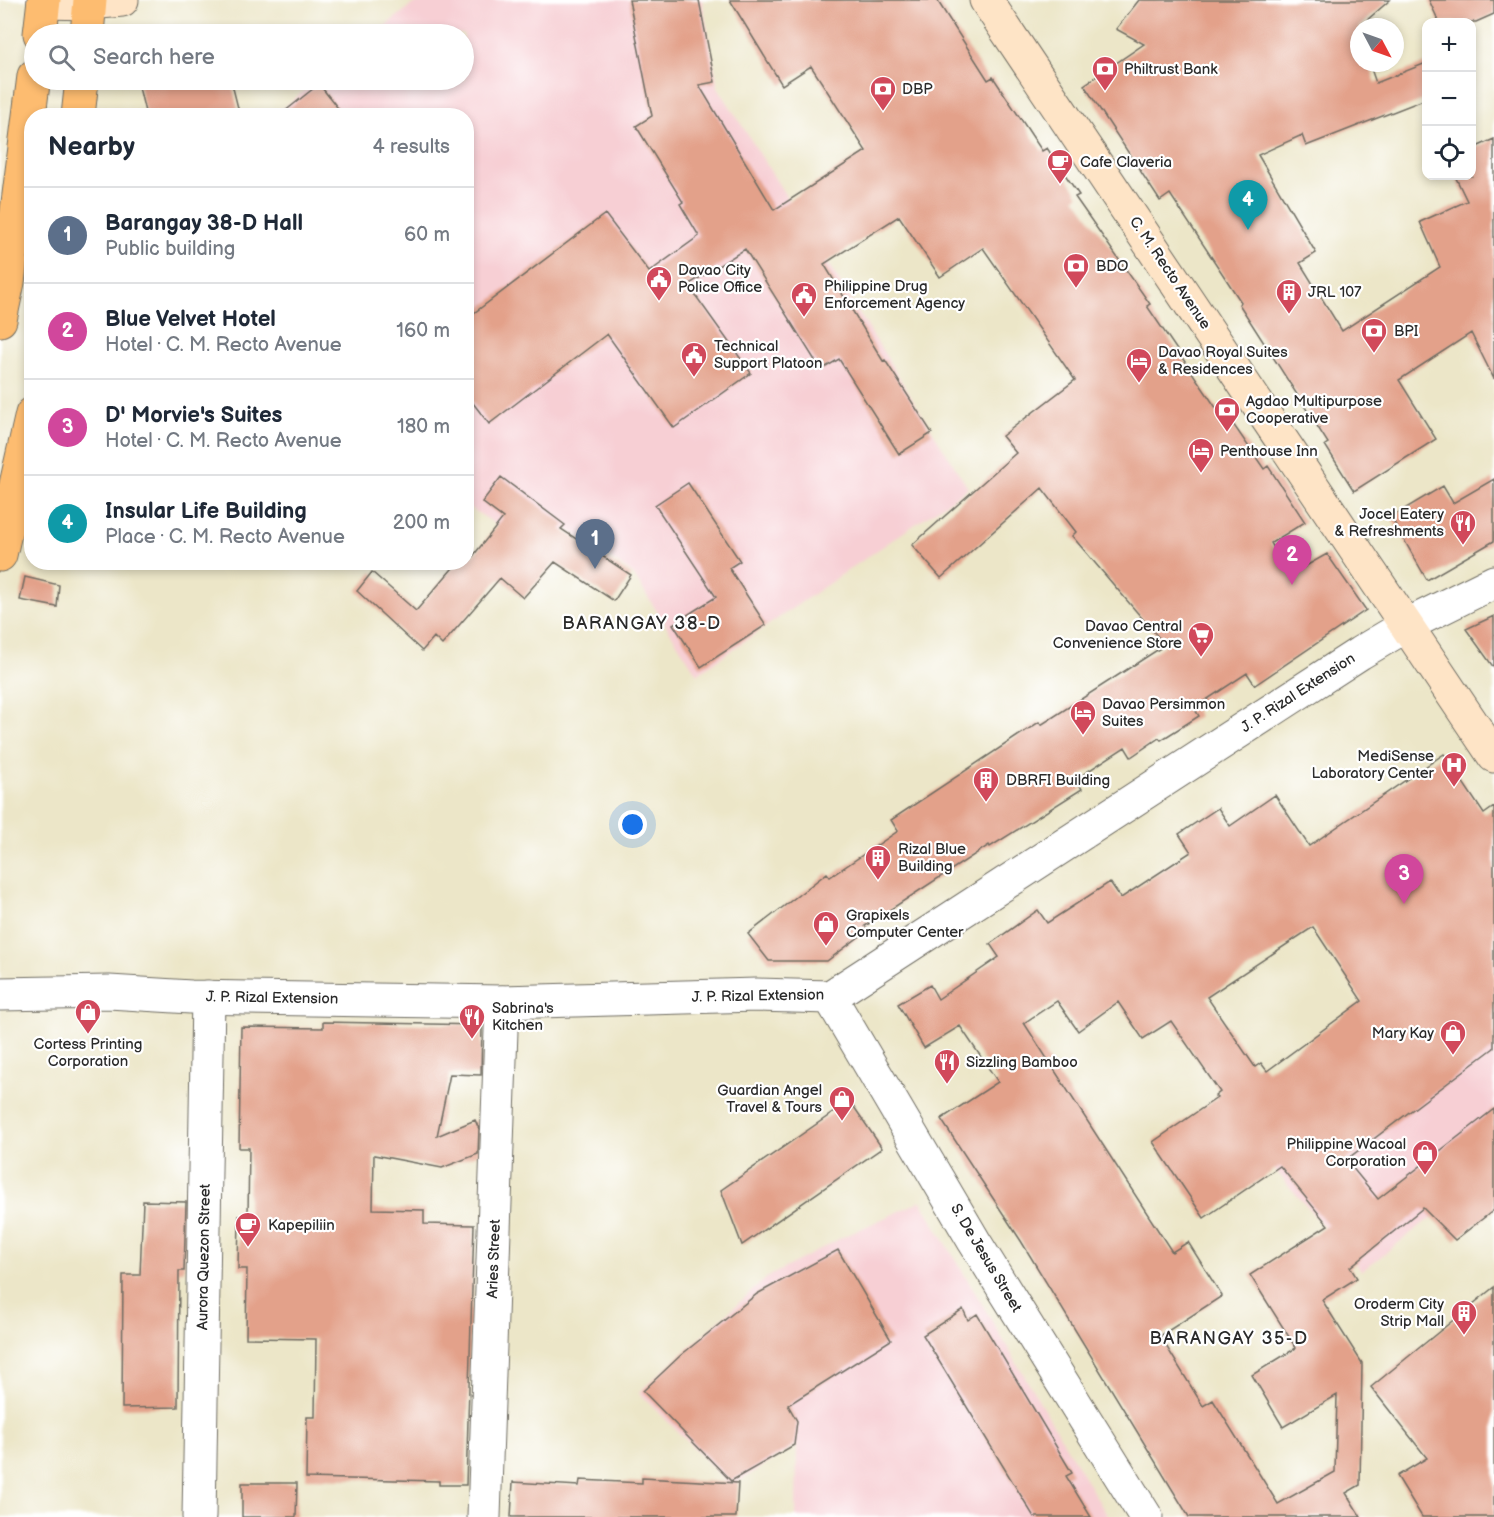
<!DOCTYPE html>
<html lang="en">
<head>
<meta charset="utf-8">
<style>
	body { margin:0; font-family:"Balsamiq Sans",sans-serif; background:#f6f6f7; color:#1f2937 }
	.controls { position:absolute; right:18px; top:18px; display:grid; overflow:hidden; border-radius:12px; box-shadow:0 3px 9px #0003 }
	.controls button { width:54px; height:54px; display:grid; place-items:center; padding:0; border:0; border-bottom:2px solid #e0e1e3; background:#fff; color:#1f2937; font:30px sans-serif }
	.compass { position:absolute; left:1350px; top:18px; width:54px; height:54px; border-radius:50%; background:#fff; box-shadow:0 3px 9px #0003; rotate:131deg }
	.you { position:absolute; left:633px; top:825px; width:21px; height:21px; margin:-15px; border:4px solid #fff; border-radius:50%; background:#1a73e8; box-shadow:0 0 0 9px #1a73e833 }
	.badge { display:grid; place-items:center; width:39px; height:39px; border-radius:50%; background:#0f766e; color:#fff; font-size:20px; font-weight:700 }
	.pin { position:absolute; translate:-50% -50px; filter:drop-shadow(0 2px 3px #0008) }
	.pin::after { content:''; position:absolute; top:32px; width:21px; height:18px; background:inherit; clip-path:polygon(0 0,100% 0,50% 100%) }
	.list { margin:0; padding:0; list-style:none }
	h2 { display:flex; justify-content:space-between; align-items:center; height:78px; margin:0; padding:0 24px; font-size:26px }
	h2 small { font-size:20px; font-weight:400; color:#747a83 }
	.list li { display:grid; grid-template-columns:39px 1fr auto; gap:18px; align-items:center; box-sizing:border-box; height:96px; padding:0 24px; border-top:2px solid #e0e1e3 }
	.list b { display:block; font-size:22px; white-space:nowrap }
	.list p { margin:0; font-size:20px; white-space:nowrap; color:#747a83 }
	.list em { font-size:20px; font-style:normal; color:#747a83 }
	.icon { flex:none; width:33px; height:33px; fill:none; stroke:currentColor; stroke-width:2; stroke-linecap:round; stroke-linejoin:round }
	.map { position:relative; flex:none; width:1494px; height:1517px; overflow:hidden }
	.search { position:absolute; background:#fff; box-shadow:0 3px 9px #0003; left:24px; top:24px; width:450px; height:66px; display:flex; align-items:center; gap:15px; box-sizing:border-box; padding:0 21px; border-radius:33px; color:#747a83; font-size:22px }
	.panel { position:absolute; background:#fff; box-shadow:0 3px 9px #0003; left:24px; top:108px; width:450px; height:462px; border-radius:24px }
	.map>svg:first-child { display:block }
	.built { fill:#f7cfd4 }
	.building { fill:#e3a18a; fill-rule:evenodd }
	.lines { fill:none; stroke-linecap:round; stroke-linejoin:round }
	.minor-casing { stroke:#6f6c62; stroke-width:35 }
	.tertiary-casing { stroke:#6f6c62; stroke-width:35 }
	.secondary-casing { stroke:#6f6c62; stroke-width:35 }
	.primary-casing { stroke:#6f6c62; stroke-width:35 }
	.minor { stroke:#fff; stroke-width:33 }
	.tertiary { stroke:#fff; stroke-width:33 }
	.secondary { stroke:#fee4c6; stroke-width:33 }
	.primary { stroke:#fdbc70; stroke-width:33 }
	.labels { text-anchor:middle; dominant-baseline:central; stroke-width:4.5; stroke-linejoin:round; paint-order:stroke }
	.poi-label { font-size:15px; fill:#2b2b2b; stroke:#fff; text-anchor:start }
	.street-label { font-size:15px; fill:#2b2b2b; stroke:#fff }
	.quarter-label { font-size:18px; letter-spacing:1.5px; fill:#2b2b2b; stroke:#fff }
</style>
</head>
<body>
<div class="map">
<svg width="1494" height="1517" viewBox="0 0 1494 1517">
	<rect width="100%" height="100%" fill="#fff"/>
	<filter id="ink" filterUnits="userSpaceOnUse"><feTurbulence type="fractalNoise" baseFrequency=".0167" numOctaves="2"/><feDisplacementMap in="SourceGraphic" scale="12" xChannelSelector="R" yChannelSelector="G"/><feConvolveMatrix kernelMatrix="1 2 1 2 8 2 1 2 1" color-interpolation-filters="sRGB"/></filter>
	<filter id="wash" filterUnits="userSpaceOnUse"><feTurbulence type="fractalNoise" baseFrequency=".008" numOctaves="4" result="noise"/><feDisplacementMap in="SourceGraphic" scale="24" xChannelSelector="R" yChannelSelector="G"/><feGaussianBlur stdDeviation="1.35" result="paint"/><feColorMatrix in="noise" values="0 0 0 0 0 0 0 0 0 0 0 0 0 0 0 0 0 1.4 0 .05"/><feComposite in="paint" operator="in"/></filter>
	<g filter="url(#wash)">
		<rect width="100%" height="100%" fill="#ece6c8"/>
		<path class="built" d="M435,0H702L718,87L968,488L697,674L633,574L566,529L548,557L467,506L466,116H273L318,80H464V34H375L413,4Z
			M1494,988V1169L1362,1271L1265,1158Z
			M921,1201L1108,1517H796L797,1445L731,1486L639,1392L768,1277L843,1237Z"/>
		<g id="blocks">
			<path class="building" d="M629,0H699L715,82L699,85L774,210L866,151L811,66L782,85L730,0H937L988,80L993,77L1042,151L1047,148L1079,195L1075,197L1150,304L1147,306L1227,424L1231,421L1264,469L1268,466L1305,522L1271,543L1290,575L1327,554L1366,610L1255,685L1247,673L1194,708L1199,716L1161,740L1159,738L1131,757L1125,747L1076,779L1082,789L990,847L989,845L865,926L868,930L827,961H769L748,934L827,873L830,877L898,831L891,820L1039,722L1041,725L1165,645L1072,536L1076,532L1042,488L941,578L912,545L1016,453L1002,436L1075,380L983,248L940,277L899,216L824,264L883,361L885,360L932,433L899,454L839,359L821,370L745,249L688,285L751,373L674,428L607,334L489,424L466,394V319L605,214L649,272L699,236L680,204L683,202L636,126L652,116Z
				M1139,0H1390L1359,27V63H1369L1376,83L1426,63V99L1306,146L1302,135L1258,155L1316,253L1300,263L1342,331L1440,267L1420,222L1467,201L1455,176H1472V149L1494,139V379L1471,333L1399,380L1436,439L1354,491L1325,445L1328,443L1239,304L1241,302L1170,194L1160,201L1084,85L1144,44L1116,29Z
				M1429,0H1494V14L1476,22H1439Z
				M151,80H231L240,116H146L138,83Z
				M319,84L344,116H279Z
				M501,477L565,525L561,529L631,575L614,601L555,562L523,598L500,578L442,645L434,637L422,651L357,591L372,572L416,611L458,562H466L467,552L473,556L503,518L482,502Z
				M1494,479V541L1427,580L1391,517L1443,486L1453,503Z
				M688,483L740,561L729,568L766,625L701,667L673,624L716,597L655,505Z
				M25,577L59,585L57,607L20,600Z
				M1494,616V668L1466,629Z
				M1444,754L1484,814L1494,807V1048L1346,1160L1378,1199L1494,1109V1210L1455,1240L1423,1208L1350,1267L1357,1278L1322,1300L1362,1363L1360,1485L1346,1493L1361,1517H1189L1021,1241L941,1119L998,1082L960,1026L924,1048L898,1004L930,985L938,999L999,957L990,944L1038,910L1047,923L1110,882L1121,898L1191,852L1179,834L1218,808L1230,826L1275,795L1309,846ZM1313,927L1362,1001L1267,1071L1261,1063L1255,1067L1207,997ZM1057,1001L1078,1031L1118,1002L1143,1039L1171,1021L1220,1092L1215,1096L1217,1098L1153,1142L1204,1218L1280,1166L1328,1225L1250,1275L1296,1348L1252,1375L1283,1427L1337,1395L1335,1472L1278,1504L1213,1400L1203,1406L1160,1336L1222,1296L1188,1242L1172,1252L1024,1023Z
				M323,1022L482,1025L481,1075L450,1074L437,1136L475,1120L479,1129L478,1154L442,1168L374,1155L373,1209L424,1210V1224L474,1225L466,1485H439V1481L306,1478L307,1417H315L316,1339L246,1338L247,1269H238L239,1216H248L249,1148H239L241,1027L323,1028Z
				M850,1101L882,1148L742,1245L721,1190Z
				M143,1201L186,1202L184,1271H179L178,1407L122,1408L123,1275H140Z
				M838,1250L891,1340L788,1405L797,1421L794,1445L731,1481L643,1391L681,1355L757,1294Z
				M1494,1287V1517H1422L1397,1476L1427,1458L1371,1387Z
				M963,1309L968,1320L977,1314L1072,1473L1066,1476L1091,1517H1034L923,1335Z
				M642,1478L738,1483L736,1517H511L513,1482L579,1486L580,1480L642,1483Z
				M242,1483H297L296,1517H242Z"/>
		</g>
	</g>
	<g filter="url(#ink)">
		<use href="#blocks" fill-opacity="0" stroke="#6f6c62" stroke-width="1.5"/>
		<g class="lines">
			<g class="minor-casing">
				<path id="minor" d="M199,1517L208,997
					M484,1517L502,1002"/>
			</g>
			<g class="tertiary-casing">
				<path id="tertiary" d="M0,994L109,992L191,997L502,1002L757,995L830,997L1360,653L1407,625L1494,582
					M830,997L974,1241L1146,1517"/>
			</g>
			<g class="secondary-casing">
				<path id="secondary" d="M986,0L1494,756
					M44,2L90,3L122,0"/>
			</g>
			<g class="primary-casing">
				<path id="primary" d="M40,34L44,0
					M87,34L90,0
					M78,116L82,80
					M0,320L8,282L34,76
					M0,555L32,414"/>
			</g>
			<use href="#minor" class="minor"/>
			<use href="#tertiary" class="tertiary"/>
			<use href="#secondary" class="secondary"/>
			<use href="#primary" class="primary"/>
		</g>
	</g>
	<defs>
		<g id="bank-pin" transform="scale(1.35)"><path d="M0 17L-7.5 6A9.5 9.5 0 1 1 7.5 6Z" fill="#d1495b" stroke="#fff"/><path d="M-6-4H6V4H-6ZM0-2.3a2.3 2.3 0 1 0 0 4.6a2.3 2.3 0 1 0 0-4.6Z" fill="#fff"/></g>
		<g id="cafe-pin" transform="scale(1.35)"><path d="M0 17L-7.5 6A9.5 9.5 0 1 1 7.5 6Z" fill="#d1495b" stroke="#fff"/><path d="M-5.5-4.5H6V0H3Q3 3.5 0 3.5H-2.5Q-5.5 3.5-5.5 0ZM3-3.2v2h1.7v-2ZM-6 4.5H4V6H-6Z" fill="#fff"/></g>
		<g id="civic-pin" transform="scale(1.35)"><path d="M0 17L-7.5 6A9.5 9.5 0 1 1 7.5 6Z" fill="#d1495b" stroke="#fff"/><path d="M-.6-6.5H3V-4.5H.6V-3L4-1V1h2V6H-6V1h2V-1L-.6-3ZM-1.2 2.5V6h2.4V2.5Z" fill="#fff"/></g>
		<g id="building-pin" transform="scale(1.35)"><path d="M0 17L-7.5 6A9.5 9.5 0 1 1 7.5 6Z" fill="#d1495b" stroke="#fff"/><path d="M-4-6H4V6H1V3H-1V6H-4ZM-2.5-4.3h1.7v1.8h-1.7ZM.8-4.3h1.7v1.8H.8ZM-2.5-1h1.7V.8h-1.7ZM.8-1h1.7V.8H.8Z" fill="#fff"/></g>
		<g id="hotel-pin" transform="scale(1.35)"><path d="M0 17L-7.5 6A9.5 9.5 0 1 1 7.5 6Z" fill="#d1495b" stroke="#fff"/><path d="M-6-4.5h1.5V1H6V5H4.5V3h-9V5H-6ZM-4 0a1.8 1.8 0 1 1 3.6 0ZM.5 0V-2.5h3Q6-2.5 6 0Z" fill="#fff"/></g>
		<g id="restaurant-pin" transform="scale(1.35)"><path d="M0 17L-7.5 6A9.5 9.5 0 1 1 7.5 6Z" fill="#d1495b" stroke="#fff"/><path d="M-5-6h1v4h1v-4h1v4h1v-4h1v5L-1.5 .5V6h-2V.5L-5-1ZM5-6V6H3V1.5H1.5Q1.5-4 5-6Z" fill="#fff"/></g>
		<g id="supermarket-pin" transform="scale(1.35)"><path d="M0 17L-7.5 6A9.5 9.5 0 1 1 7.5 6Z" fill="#d1495b" stroke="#fff"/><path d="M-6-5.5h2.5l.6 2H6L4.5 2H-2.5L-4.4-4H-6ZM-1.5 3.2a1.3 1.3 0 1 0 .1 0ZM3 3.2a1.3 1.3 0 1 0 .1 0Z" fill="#fff"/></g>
		<g id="hospital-pin" transform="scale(1.35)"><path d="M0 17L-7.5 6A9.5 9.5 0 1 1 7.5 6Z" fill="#d1495b" stroke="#fff"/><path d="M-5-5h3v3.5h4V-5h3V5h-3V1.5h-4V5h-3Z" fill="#fff"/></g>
		<g id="shop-pin" transform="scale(1.35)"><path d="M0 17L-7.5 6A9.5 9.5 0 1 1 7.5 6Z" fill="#d1495b" stroke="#fff"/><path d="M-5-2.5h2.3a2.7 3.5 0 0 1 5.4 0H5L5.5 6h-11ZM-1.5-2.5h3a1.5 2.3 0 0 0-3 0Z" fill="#fff"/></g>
	</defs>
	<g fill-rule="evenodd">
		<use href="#bank-pin" x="1105" y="69"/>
		<use href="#bank-pin" x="883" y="89"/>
		<use href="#cafe-pin" x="1060" y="162"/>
		<use href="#bank-pin" x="1076" y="266"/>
		<use href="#civic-pin" x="659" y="279"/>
		<use href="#building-pin" x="1289" y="292"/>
		<use href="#civic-pin" x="804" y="295"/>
		<use href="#bank-pin" x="1374" y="331"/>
		<use href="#civic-pin" x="694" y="355"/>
		<use href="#hotel-pin" x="1139" y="361"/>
		<use href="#bank-pin" x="1227" y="410"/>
		<use href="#hotel-pin" x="1201" y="451"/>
		<use href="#restaurant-pin" x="1463" y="523"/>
		<use href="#supermarket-pin" x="1201" y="635"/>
		<use href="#hotel-pin" x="1083" y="713"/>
		<use href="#hospital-pin" x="1454" y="765"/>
		<use href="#building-pin" x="986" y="780"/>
		<use href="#building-pin" x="878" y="858"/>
		<use href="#shop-pin" x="826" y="924"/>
		<use href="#shop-pin" x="88" y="1012"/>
		<use href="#restaurant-pin" x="472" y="1017"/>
		<use href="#shop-pin" x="1453" y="1033"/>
		<use href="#restaurant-pin" x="947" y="1062"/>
		<use href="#shop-pin" x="842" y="1099"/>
		<use href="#shop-pin" x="1425" y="1153"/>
		<use href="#cafe-pin" x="248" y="1225"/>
		<use href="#building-pin" x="1464" y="1313"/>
	</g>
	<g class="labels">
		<g class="poi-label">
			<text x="1124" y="69">Philtrust Bank</text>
			<text x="902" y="89">DBP</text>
			<text x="1080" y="162">Cafe Claveria</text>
			<text x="1096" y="266">BDO</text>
			<text x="678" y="270">Davao City<tspan x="678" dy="17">Police Office</tspan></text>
			<text x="824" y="286">Philippine Drug<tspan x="824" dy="17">Enforcement Agency</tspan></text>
			<text x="1308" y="292">JRL 107</text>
			<text x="1394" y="331">BPI</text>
			<text x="714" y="346">Technical<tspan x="714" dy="17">Support Platoon</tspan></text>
			<text x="1158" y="352">Davao Royal Suites<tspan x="1158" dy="17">&amp; Residences</tspan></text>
			<text x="1246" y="401">Agdao Multipurpose<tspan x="1246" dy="17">Cooperative</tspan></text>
			<text x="1220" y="451">Penthouse Inn</text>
			<text x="1444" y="514" text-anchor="end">Jocel Eatery<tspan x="1444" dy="17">&amp; Refreshments</tspan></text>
			<text x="1182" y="626" text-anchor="end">Davao Central<tspan x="1182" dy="17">Convenience Store</tspan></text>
			<text x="1102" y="704">Davao Persimmon<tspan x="1102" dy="17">Suites</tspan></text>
			<text x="1434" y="756" text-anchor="end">MediSense<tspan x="1434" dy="17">Laboratory Center</tspan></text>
			<text x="1006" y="780">DBRFI Building</text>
			<text x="898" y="849">Rizal Blue<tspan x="898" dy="17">Building</tspan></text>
			<text x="846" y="915">Grapixels<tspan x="846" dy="17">Computer Center</tspan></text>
			<text x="492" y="1008">Sabrina's<tspan x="492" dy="17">Kitchen</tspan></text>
			<text x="1434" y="1033" text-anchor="end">Mary Kay</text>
			<text x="88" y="1044" text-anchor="middle">Cortess Printing<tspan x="88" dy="17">Corporation</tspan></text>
			<text x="966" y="1062">Sizzling Bamboo</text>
			<text x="822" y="1090" text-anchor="end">Guardian Angel<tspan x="822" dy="17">Travel &amp; Tours</tspan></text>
			<text x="1406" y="1144" text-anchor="end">Philippine Wacoal<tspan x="1406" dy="17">Corporation</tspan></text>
			<text x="268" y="1225">Kapepiliin</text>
			<text x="1444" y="1304" text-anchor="end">Oroderm City<tspan x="1444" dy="17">Strip Mall</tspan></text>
		</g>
		<g class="street-label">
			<text transform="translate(1170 273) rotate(56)">C. M. Recto Avenue</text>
			<text transform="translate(1298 693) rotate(-33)">J. P. Rizal Extension</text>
			<text transform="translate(758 996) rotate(-1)">J. P. Rizal Extension</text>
			<text transform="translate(272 998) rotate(1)">J. P. Rizal Extension</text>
			<text transform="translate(204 1257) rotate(-89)">Aurora Quezon Street</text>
			<text transform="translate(986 1258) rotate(59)">S. De Jesus Street</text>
			<text transform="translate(494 1259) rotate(-88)">Aries Street</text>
		</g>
		<g class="quarter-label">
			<text x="642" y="623">BARANGAY 38-D</text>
			<text x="1229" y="1338">BARANGAY 35-D</text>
		</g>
	</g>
</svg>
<div class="controls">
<button>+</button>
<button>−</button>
<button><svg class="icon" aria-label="locate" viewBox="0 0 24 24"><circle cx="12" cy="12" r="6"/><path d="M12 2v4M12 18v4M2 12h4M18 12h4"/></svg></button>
</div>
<svg class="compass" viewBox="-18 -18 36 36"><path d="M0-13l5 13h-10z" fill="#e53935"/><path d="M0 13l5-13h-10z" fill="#747a83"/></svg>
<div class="you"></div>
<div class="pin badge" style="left:595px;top:569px;background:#5c6f8a">1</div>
<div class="pin badge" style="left:1292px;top:585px;background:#d1479c">2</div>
<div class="pin badge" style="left:1404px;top:904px;background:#d1479c">3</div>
<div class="pin badge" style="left:1248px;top:230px;background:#0f9aa8">4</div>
<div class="search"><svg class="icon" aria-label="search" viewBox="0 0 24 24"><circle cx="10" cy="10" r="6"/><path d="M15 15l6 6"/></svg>Search here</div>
<section class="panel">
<h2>Nearby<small>4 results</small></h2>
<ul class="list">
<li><span class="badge" style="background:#5c6f8a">1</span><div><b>Barangay 38-D Hall</b><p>Public building</p></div><em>60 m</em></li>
<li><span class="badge" style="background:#d1479c">2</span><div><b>Blue Velvet Hotel</b><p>Hotel · C. M. Recto Avenue</p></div><em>160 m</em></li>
<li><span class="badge" style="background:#d1479c">3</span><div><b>D' Morvie's Suites</b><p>Hotel · C. M. Recto Avenue</p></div><em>180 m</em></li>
<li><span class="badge" style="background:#0f9aa8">4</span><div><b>Insular Life Building</b><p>Place · C. M. Recto Avenue</p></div><em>200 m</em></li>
</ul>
</section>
</div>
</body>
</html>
